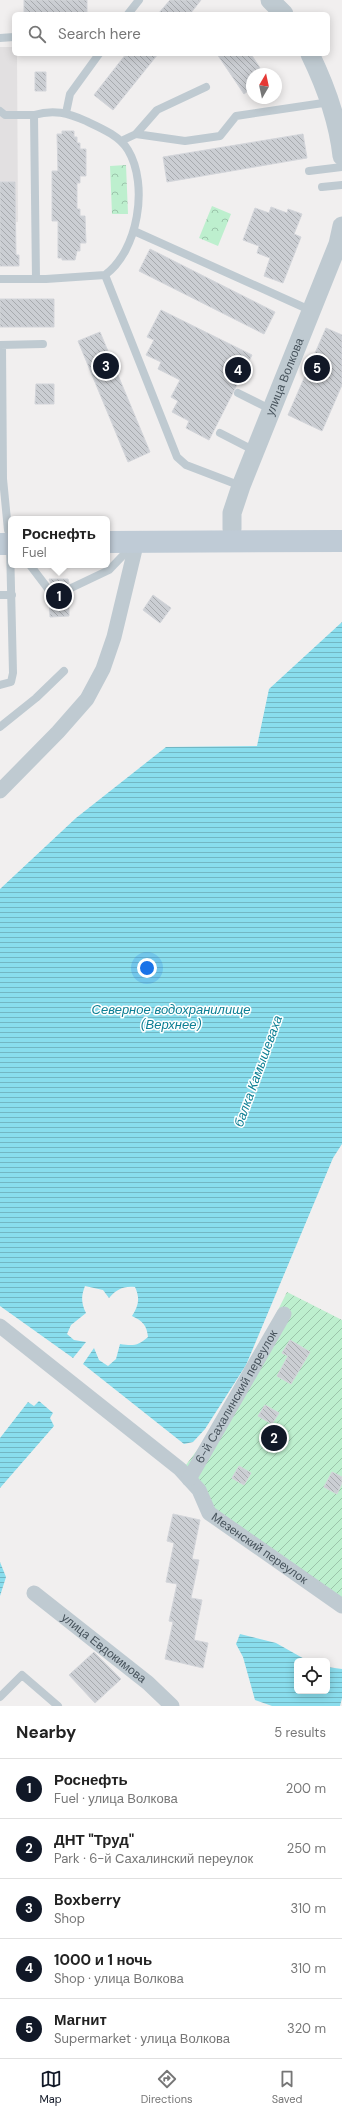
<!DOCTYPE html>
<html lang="en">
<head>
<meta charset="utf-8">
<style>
	body { margin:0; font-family:"DM Sans",sans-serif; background:#f2f2f2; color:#222 }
	.controls { position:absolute; right:12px; bottom:12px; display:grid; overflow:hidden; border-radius:6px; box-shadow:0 2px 10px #0003 }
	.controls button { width:36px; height:36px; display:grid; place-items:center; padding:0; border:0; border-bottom:1px solid #e0e0e0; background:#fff; color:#222; font:20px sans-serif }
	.compass { position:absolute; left:246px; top:68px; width:36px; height:36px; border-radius:50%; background:#fff; box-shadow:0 2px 10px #0003; rotate:9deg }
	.you { position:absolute; left:147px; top:968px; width:14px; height:14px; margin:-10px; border:3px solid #fff; border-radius:50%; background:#1a73e8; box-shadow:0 0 0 6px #1a73e833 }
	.badge { display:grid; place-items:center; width:26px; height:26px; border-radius:50%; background:#111827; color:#fff; font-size:13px; font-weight:700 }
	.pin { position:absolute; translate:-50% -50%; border:2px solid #fff; box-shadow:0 1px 4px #0006 }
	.popup { position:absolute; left:8px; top:516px; width:102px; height:52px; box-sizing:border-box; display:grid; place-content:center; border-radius:6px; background:#fff; filter:drop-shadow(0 1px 3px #0005); font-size:13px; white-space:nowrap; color:#767676 }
	.popup b { font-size:15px; color:#222 }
	.popup::after { content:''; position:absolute; left:50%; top:100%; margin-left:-8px; border:8px solid transparent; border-top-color:#fff }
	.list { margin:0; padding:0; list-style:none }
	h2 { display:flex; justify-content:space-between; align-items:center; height:52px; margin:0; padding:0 16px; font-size:17px }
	h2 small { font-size:13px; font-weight:400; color:#767676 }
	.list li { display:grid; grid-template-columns:26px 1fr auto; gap:12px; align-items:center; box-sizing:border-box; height:60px; padding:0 16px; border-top:1px solid #e0e0e0 }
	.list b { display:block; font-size:15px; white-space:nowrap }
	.list p { margin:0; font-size:13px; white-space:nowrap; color:#767676 }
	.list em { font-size:13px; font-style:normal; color:#767676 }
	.icon { flex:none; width:22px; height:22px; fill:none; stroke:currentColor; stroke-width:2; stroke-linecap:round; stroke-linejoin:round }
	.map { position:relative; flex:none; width:342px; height:1706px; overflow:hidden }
	.search { position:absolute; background:#fff; box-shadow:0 2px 10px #0003; left:12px; right:12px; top:12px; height:44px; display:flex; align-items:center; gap:10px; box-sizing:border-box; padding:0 14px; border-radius:6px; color:#767676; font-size:15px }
	.sheet { height:352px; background:#fff }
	nav { display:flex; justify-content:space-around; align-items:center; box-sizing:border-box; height:56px; border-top:1px solid #e0e0e0; background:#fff; font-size:11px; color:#767676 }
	nav a { display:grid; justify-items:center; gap:2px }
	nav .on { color:#111827 }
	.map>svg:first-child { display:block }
	.education { fill:#e2e0e1 }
	.forest { fill:url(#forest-crowns) }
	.garden { fill:url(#garden-furrows) }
	.water { fill:url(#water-rules) }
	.building { fill:url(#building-back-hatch); stroke:#d3d5da }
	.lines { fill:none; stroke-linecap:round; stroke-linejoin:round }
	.service { stroke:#bfcad1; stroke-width:8 }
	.minor { stroke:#bfcad1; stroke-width:15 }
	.tertiary { stroke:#bfcad1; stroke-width:19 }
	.secondary { stroke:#bfcbd6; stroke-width:22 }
	.labels { text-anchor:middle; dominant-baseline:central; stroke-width:3; stroke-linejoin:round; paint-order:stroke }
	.street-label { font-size:12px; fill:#47535c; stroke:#fff }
	.water-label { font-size:13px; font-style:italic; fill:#0c7f94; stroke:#fff }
</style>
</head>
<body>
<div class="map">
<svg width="342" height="1706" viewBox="0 0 342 1706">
	<defs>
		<pattern id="forest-crowns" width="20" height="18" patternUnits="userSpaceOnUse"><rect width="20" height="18" fill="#bdefce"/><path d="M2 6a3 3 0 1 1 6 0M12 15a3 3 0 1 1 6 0" fill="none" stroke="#9bc4aa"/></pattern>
		<pattern id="garden-furrows" width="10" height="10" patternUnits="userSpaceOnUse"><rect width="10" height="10" fill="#bdefce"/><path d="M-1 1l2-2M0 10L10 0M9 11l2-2" fill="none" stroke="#9bc4aa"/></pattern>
		<pattern id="water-rules" width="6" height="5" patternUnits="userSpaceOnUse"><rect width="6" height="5" fill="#89dded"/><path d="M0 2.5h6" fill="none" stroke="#72b6c3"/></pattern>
		<pattern id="building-back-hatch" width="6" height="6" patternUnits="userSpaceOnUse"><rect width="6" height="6" fill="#cbced3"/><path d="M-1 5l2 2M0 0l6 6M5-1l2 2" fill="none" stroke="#a7aaae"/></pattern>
	</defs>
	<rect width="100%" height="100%" fill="#f1efef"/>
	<path class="education" d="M0,47H14V54H17L18,222H0Z"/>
	<path class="forest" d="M126,165L128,214H112L110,166Z
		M212,206L231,214L218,246L199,238Z"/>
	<path class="garden" d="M287,1292L342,1320V1605L218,1524L183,1469L230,1406Z"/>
	<path class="water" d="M342,622V1144L333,1158L246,1365L205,1429L193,1442L184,1444L83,1364L94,1348L99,1360L108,1366L116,1359L120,1344C133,1346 138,1346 148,1337C147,1326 143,1321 132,1316C139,1305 140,1298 135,1287C123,1286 117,1289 109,1298L103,1290L85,1286C81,1296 81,1303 86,1313L71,1325L67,1334L74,1340L86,1342L73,1358L0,1306V889L76,818L166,747L257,746L269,689Z
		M39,1401L53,1413L50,1418L54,1426L0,1488V1438L28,1402L34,1406Z
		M0,1562L6,1577L0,1596Z
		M240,1634L276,1643L308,1661H297V1691H327V1667L342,1669V1698L340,1706H272L255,1700L243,1657L236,1644Z"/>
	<path class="building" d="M24,0H87V14H24Z
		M170,0H201L190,14H158Z
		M126,54H158L113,110L94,95Z
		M217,54H251L260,68L257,70L259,74H252V88L244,94Z
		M35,72H46V91H35Z
		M62,131H74V137H77V143H80V149H86V176H80V183H77V209H80V216H85L86,243H80V251H77L75,260H62V258H58V221H52V171H58L57,134H62Z
		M303,134L307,158L167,182L163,157Z
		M0,182H15L16,255H19V266H0Z
		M271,207L287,213L288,209L302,214L294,234L301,237L283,283L264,276L270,258L257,253L259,246L243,240L255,208L269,213Z
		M150,249L275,312L264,334L139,271Z
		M0,299H54V327H0Z
		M161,310L252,355L209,440L186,428L189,421L172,412L178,401L171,397L180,380L158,369L161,362L146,355L154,340L147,337Z
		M326,328L342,335V385L322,431L288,415Z
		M100,332L150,452L128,462L78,341Z
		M36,384H54V404H35Z
		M49,579H68L69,583L64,589L66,593L69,594V616L50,617L49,595L53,594L54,590Z
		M153,595L171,608L160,623L143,610Z
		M290,1340L310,1352L291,1384L277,1376L288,1356L282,1353Z
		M265,1405L279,1413L272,1424L258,1416Z
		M239,1466L251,1473L244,1485L232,1478Z
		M332,1472L342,1477V1483L337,1494L324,1487Z
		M173,1514L200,1520L192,1559L199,1560L191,1598L202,1600L194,1640L208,1643L203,1668L165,1659L173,1622L169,1621L177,1584L166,1582L174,1543L167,1541Z
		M94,1652L121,1679L95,1703L69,1675Z"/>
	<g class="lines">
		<path class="service" d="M128,14L139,0
			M0,38L14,37
			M0,111L5,115H34
			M66,113L70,94L99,54
			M136,134L185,141L220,136L236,116L330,102
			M121,141L136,134L157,110L206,87
			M309,171L342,167
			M322,187L342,185
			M134,231L312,311
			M105,275L177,457L186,465L241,486
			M0,279H46L105,275C138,251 149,185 128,150C120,136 101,128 86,121C68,113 54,109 34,115L36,279
			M0,345L43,344
			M2,345L3,479
			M238,393L272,410
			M220,433L255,451
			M0,479H3L8,530
			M30,565L49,590
			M69,589L109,570L133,545
			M0,595H12
			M0,685L11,682L13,673L10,545
			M0,727L36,698L64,671
			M0,1697L22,1675L58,1706"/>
		<g class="minor">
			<path d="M0,791L58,732L87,699L103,669L114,637L137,541"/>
			<path id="s1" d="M0,1326L180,1469L199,1490L209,1513L342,1606"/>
			<path id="s2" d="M189,1479L284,1314"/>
			<path id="s3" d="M34,1593L148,1683L172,1706"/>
		</g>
		<g class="tertiary">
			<path d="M270,0L284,14"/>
			<path d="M310,54C326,87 338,119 342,156"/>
			<path id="s4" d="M232,529V513L241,486L338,244L342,226"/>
		</g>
		<path class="secondary" d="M107,542L342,541
			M0,544H11"/>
	</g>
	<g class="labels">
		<g class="street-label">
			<text stroke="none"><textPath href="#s4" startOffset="162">улица Волкова</textPath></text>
			<text stroke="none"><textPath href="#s2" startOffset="95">6-й Сахалинский переулок</textPath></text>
			<text stroke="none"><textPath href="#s1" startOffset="345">Мезенский переулок</textPath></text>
			<text stroke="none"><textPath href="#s3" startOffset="89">улица Евдокимова</textPath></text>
		</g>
		<g class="water-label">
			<text x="171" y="1009">Северное водохранилище<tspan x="171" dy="15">(Верхнее)</tspan></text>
			<text transform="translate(258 1071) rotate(-70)">балка Камышеваха</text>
		</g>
	</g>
</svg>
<div class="controls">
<button><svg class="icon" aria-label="locate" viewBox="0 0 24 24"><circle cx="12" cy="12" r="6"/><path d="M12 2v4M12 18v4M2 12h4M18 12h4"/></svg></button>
</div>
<svg class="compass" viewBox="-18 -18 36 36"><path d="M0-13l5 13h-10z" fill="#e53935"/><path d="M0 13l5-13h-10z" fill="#767676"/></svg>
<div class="you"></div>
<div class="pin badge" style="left:59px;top:596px">1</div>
<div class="popup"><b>Роснефть</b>Fuel</div>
<div class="pin badge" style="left:274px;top:1438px">2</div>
<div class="pin badge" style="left:106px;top:366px">3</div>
<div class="pin badge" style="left:238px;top:370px">4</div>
<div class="pin badge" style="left:317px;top:368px">5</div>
<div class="search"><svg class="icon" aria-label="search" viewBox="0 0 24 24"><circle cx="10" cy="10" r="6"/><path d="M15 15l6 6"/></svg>Search here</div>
</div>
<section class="sheet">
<h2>Nearby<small>5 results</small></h2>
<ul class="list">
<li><span class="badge">1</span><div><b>Роснефть</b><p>Fuel · улица Волкова</p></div><em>200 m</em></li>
<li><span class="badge">2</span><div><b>ДНТ &quot;Труд&quot;</b><p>Park · 6-й Сахалинский переулок</p></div><em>250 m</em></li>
<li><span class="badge">3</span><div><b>Boxberry</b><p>Shop</p></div><em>310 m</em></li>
<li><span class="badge">4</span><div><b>1000 и 1 ночь</b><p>Shop · улица Волкова</p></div><em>310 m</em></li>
<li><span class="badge">5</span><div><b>Магнит</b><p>Supermarket · улица Волкова</p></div><em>320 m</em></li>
</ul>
</section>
<nav>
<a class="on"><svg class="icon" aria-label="map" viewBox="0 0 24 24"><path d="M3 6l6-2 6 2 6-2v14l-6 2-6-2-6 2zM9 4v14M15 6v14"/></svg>Map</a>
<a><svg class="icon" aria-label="directions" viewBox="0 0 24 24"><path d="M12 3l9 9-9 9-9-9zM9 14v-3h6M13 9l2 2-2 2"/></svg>Directions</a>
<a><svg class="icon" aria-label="saved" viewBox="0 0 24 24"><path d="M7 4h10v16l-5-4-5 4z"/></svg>Saved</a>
</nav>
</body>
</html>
